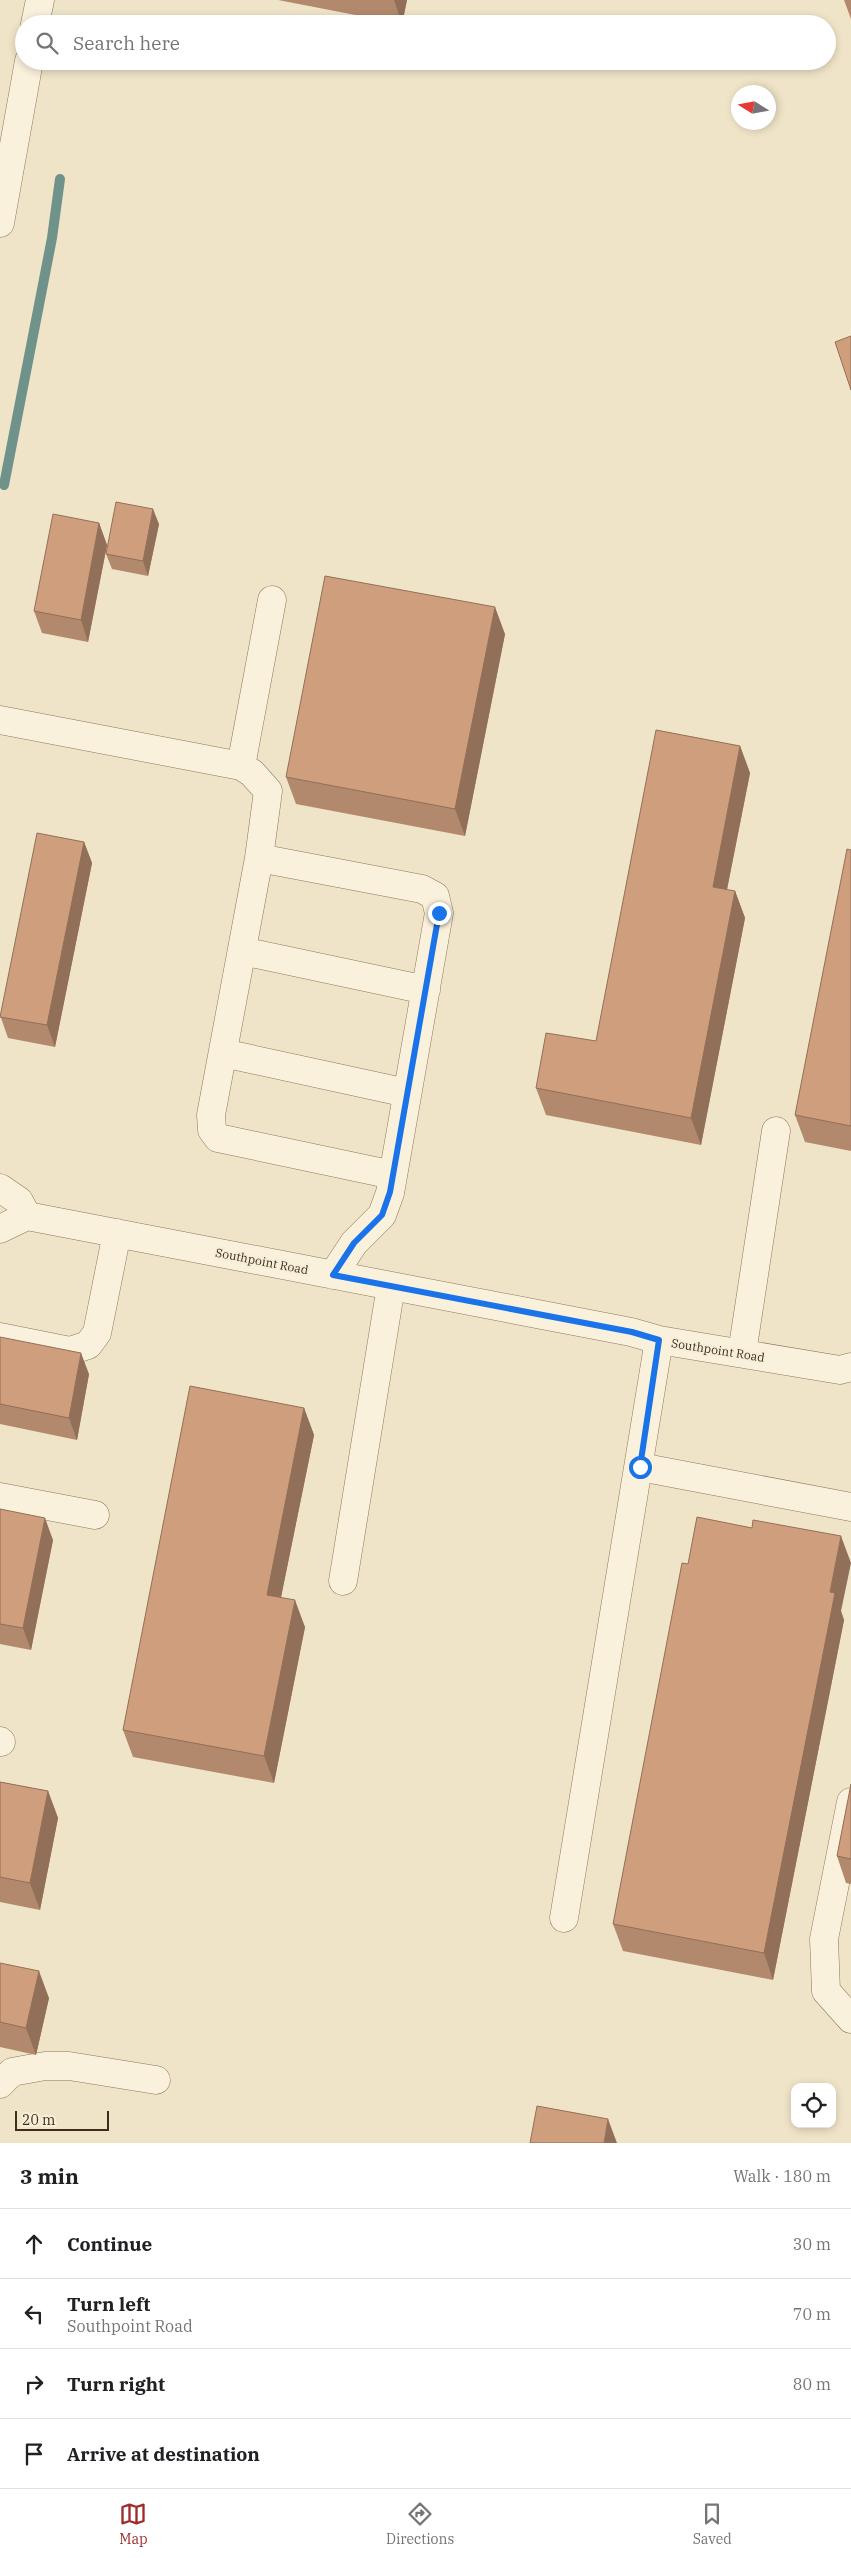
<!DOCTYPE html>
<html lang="en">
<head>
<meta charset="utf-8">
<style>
	body { margin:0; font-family:"IBM Plex Serif",serif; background:#f2f2f2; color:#202124 }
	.controls { position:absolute; right:15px; bottom:15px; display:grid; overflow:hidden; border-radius:10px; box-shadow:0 2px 8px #0003 }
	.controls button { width:45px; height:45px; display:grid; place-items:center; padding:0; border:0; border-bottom:1px solid #e0e0e0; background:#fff; color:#202124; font:25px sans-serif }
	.compass { position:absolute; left:731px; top:85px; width:45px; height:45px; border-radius:50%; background:#fff; box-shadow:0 2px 8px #0003; rotate:281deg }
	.scale { position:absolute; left:15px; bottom:12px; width:94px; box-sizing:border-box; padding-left:5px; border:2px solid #3d2e20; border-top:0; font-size:14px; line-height:18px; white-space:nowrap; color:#3d2e20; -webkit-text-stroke:4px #f7eed8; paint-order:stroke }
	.stop { position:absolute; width:15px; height:15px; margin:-11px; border:4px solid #1a73e8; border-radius:50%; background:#fff }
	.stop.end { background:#1a73e8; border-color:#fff; box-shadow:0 1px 5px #0008 }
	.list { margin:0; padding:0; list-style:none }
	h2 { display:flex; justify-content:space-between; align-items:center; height:65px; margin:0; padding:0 20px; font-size:21px }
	h2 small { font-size:16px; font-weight:400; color:#757577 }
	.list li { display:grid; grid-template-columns:32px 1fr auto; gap:15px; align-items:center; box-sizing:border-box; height:70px; padding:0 20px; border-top:1px solid #e0e0e0 }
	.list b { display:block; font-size:19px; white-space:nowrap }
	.list p { margin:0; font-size:16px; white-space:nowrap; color:#757577 }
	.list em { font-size:16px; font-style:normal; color:#757577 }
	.icon { flex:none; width:28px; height:28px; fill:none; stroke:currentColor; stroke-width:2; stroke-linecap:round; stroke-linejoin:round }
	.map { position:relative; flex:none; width:851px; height:2143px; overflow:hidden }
	.search { position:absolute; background:#fff; box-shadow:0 2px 8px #0003; left:15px; right:15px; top:15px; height:55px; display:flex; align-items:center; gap:12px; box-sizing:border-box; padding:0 18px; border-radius:28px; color:#757577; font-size:19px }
	.sheet { height:345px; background:#fff }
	nav { display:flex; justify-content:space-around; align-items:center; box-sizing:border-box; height:70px; border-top:1px solid #e0e0e0; background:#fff; font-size:14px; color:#757577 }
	nav a { display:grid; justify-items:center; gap:2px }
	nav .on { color:#9e2a2b }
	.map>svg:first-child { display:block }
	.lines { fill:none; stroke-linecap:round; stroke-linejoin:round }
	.stream { stroke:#6f938a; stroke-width:10 }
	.minor-casing { stroke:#8d765c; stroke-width:29 }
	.minor { stroke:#faf1dc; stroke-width:28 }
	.wall { fill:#b2896c }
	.shaded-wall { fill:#916f58 }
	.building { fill:#cf9f7d; stroke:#916f58 }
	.route { stroke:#1a73e8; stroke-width:6 }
	.labels { text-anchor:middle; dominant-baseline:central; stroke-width:4.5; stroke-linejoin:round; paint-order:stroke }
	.street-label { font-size:12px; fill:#3d2e20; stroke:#f7eed8 }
</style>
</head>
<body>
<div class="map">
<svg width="851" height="2143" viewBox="0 0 851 2143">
	<rect width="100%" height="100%" fill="#f0e4c8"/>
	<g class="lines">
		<path class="stream" d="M4,485L52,238L60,179"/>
		<g class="minor-casing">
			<path id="minor" d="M35,24L40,0
				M0,223L29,61
				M0,720L241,766L252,773L268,791L259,858L422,889L435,896L439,913L390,1193L382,1215L354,1243L333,1275
				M241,766L272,600
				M259,858L211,1115L212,1130L218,1138L393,1175
				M242,951L426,990
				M223,1053L407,1093
				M0,1188L19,1201L27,1216
				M0,1229L27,1216L631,1332L659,1340L840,1370L851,1367
				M0,1337L70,1351L88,1345L97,1333L117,1233
				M742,1353L776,1131
				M640,1467L851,1507
				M0,1497L95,1515
				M343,1581L391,1286
				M0,1741L1,1742
				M851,1802L824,1939L826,1991L851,2019
				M564,1918L659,1340
				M0,2084L12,2072L45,2066H69L156,2080"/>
		</g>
		<use href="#minor" class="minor"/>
	</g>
	<path class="wall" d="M278,0H407L402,24Z
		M844,0H851V19Z
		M99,523L107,545L88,642L42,633L34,611Z
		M159,524L148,576L112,569L106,554Z
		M505,634L465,836L296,804L286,777Z
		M740,746L750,773L727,890L735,891L745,918L701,1145L546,1115L536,1088L596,1041Z
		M84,842L92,863L55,1047L8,1038L0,1015Z
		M851,850V1151L805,1142L795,1115Z
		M0,1337L89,1374L77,1440L0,1424Z
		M304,1408L314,1435L281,1597L305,1627L274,1783L133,1757L123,1730Z
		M0,1509L53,1540L31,1650L0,1644Z
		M688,1564L841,1611L844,1620L773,1980L623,1951L613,1924Z
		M0,1782L48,1791L58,1818L40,1910L0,1902Z
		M851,1784V1884L846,1883L837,1856Z
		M0,1963L49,1998L36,2055L0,2047Z"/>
	<path class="shaded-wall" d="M394,0H407L402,24Z
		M153,509L159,524L148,576L143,561Z
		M99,523L107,545L88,642L81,620Z
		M495,607L505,634L465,836L455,809Z
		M740,746L750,773L722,914L713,887Z
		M84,842L92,863L55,1047L47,1025Z
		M735,891L745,918L701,1145L691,1118Z
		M81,1353L89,1374L77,1440L69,1418Z
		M304,1408L314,1435L276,1622L267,1595Z
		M45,1518L53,1540L31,1650L23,1628Z
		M841,1536L851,1563L841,1611L844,1620L773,1980L764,1953L830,1592Z
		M295,1600L305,1627L274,1783L264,1756Z
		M48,1791L58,1818L40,1910L30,1883Z
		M39,1971L49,1998L36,2055L26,2028Z
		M608,2119L617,2143H604Z"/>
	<path class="building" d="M851,336V390L835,342Z
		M116,502L153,509L143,561L106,554Z
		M53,514L99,523L81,620L34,611Z
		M325,576L495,607L455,809L286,777Z
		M656,730L740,746L713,887L735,891L691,1118L536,1088L546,1033L596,1041Z
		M37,833L84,842L47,1025L0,1017Z
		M847,849L851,850V1126L795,1115Z
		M0,1337L81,1353L69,1418L0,1404Z
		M190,1386L304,1408L267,1595L295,1600L264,1756L123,1730Z
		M0,1509L45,1518L23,1628L0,1624Z
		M697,1517L752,1528L753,1520L841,1536L830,1592L835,1593L764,1953L613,1924L682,1563L688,1564Z
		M0,1782L48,1791L30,1883L0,1877Z
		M851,1784V1859L837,1856Z
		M0,1963L39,1971L26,2028L0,2022Z
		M537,2106L608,2119L604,2143H530Z"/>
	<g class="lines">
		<path class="route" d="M439,913L390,1192L382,1215L354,1243L333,1275L632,1332L659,1340L640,1467"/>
	</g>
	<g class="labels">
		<g class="street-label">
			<text transform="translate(262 1261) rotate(11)">Southpoint Road</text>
			<text transform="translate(718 1350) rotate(9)">Southpoint Road</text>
		</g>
	</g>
</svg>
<div class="controls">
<button><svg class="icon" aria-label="locate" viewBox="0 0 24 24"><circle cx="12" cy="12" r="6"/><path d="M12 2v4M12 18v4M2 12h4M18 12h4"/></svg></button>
</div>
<svg class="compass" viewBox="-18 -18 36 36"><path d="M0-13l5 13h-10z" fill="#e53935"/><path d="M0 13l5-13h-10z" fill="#757577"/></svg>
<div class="scale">20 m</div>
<div class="stop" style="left:640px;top:1467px"></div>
<div class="stop end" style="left:439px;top:913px"></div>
<div class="search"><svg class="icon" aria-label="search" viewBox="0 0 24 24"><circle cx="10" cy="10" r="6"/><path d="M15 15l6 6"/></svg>Search here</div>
</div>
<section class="sheet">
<h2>3 min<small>Walk · 180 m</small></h2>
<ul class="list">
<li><svg class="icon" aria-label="ahead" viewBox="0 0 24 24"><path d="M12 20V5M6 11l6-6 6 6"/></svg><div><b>Continue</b></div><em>30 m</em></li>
<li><svg class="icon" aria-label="left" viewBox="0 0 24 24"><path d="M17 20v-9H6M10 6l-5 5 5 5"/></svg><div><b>Turn left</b><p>Southpoint Road</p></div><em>70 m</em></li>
<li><svg class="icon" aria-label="right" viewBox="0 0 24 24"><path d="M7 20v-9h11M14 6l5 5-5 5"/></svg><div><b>Turn right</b></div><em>80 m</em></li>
<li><svg class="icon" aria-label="arrive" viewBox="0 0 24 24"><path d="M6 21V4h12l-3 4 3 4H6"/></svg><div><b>Arrive at destination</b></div></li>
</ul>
</section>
<nav>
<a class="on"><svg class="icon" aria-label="map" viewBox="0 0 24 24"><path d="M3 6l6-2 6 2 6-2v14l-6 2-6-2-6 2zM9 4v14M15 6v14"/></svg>Map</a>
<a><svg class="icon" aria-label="directions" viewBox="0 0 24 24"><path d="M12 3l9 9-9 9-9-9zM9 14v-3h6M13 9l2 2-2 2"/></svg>Directions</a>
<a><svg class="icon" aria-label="saved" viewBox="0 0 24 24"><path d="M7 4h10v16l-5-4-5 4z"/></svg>Saved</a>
</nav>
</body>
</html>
